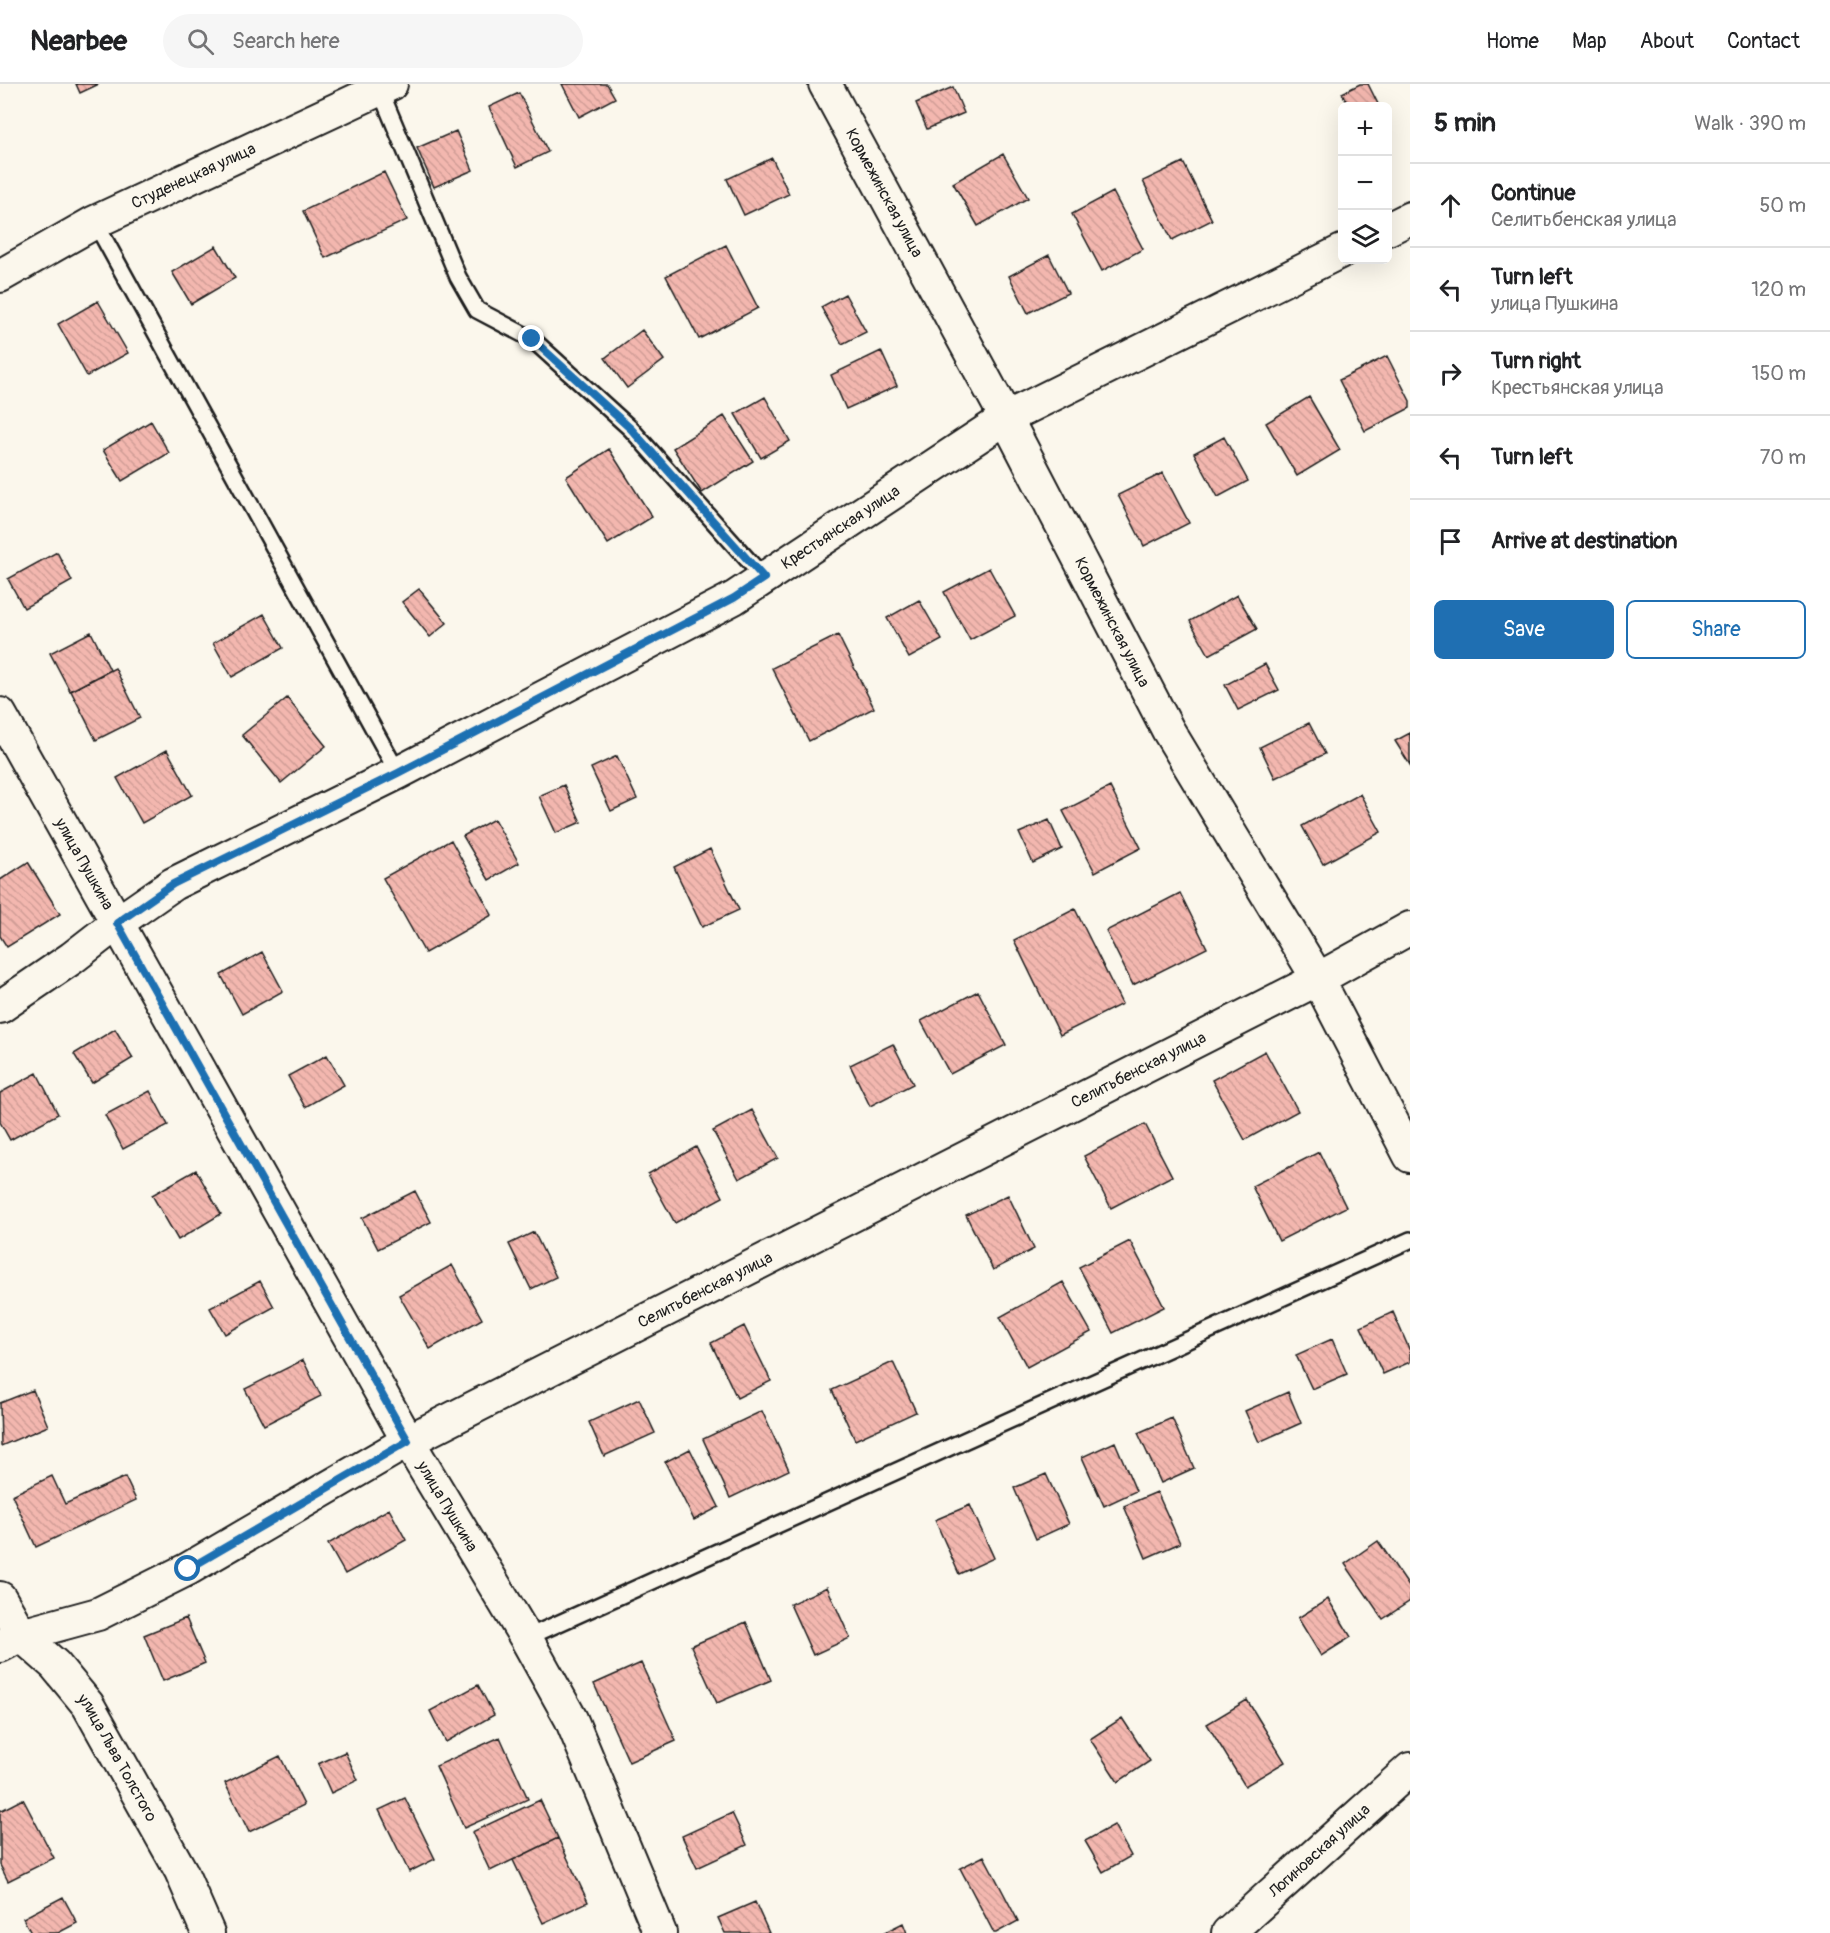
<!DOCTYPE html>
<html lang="en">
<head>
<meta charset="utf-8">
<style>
	body { margin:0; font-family:Pangolin,sans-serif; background:#f6f6f6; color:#202124 }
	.controls { position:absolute; right:18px; top:18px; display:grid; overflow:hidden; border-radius:9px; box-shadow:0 6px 24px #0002 }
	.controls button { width:54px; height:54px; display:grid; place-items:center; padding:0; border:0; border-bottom:2px solid #e0e0e0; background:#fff; color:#202124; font:30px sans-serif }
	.stop { position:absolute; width:18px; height:18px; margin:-14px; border:4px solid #1f6fb2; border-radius:50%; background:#fff }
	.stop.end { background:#1f6fb2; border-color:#fff; box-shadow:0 2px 6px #0008 }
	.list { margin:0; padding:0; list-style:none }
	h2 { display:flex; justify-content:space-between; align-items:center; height:78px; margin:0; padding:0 24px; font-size:26px }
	h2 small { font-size:20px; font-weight:400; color:#757577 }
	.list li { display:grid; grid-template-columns:39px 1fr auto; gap:18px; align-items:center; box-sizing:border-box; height:84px; padding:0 24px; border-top:2px solid #e0e0e0 }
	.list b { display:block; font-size:22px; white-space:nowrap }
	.list p { margin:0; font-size:20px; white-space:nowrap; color:#757577 }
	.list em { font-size:20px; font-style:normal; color:#757577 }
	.actions { display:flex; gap:12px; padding:18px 24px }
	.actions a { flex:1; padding:14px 0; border:2px solid #1f6fb2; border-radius:9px; text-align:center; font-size:21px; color:#1f6fb2 }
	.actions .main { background:#1f6fb2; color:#fff }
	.icon { flex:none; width:33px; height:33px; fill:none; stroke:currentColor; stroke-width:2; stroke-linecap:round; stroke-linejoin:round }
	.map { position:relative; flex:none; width:1410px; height:1849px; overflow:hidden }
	header { display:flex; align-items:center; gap:36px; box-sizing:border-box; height:84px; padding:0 30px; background:#fff; border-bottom:2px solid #e0e0e0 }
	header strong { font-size:28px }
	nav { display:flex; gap:33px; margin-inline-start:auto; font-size:21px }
	.search { width:420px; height:54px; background:#f6f6f6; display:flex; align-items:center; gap:15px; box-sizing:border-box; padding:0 21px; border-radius:33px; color:#757577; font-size:22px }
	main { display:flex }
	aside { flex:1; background:#fff }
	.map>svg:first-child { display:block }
	.building { fill:url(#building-back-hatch); stroke:#1c1c1c; stroke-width:1.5 }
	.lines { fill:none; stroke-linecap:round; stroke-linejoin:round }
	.lane-casing { stroke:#1c1c1c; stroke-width:20 }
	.street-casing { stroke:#1c1c1c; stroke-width:36 }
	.lane { stroke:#fbf7ec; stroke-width:15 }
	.street { stroke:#fbf7ec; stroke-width:32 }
	.route { stroke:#1f6fb2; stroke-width:8 }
	.labels { text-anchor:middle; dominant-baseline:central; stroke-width:6; stroke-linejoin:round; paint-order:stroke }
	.street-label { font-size:16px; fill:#1c1c1c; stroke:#fbf7ec }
</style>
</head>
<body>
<header>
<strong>Nearbee</strong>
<div class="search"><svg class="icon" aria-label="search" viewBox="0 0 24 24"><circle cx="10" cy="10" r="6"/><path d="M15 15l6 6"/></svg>Search here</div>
<nav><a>Home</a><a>Map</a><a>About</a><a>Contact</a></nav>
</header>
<main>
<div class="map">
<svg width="1410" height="1849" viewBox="0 0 1410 1849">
	<defs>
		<pattern id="building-back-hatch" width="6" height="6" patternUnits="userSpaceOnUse" patternTransform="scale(1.5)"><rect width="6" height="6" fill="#f3b7af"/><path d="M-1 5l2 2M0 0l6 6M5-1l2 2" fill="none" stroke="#d09d96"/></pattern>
	</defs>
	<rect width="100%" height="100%" fill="#fbf7ec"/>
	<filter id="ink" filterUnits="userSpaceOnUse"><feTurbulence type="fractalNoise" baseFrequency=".0167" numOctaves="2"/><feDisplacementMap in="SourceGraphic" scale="12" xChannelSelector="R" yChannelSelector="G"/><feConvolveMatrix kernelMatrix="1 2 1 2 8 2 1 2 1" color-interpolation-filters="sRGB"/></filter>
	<g filter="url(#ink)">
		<path class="building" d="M76,0H99L80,9Z
			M562,0H607L615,14L579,33Z
			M1360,0H1368L1379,22H1349L1342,9Z
			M953,3L964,29L927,45L916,19Z
			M519,9L548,68L517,83L489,23Z
			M456,47L473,86L434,103L417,64Z
			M1003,70L1028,114L978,142L953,99Z
			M772,74L789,110L744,131L727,95Z
			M1183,78L1212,136L1172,156L1143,97Z
			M384,88L407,136L325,174L303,127Z
			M1113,108L1143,165L1102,187L1072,130Z
			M726,161L758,224L699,255L666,192Z
			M216,162L235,194L191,220L172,188Z
			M1049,171L1068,209L1028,229L1009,192Z
			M845,210L866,248L842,260L821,223Z
			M98,217L128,269L87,292L58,240Z
			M642,246L664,276L627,304L605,274Z
			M881,267L897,302L846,325L831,291Z
			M1387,272L1410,317V324L1365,347L1339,296Z
			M765,313L790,357L761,374L735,330Z
			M1309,313L1340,366L1297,392L1266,339Z
			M724,332L753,377L702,409L673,364Z
			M151,337L169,369L122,397L103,366Z
			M1224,353L1248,397L1218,413L1194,369Z
			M609,365L652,433L608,460L566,393Z
			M1163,389L1189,439L1144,462L1118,411Z
			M57,468L72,497L24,524L8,495Z
			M989,484L1015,532L970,556L944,508Z
			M419,505L447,539L430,553L402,518Z
			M1237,511L1257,545L1209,571L1190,537Z
			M919,516L942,556L909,574L887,534Z
			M264,530L283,564L232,593L213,559Z
			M91,548L110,586L70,607L50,569Z
			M838,551L874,624L809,657L772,584Z
			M1265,580L1279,606L1238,626L1225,601Z
			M115,584L140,634L96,656L71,607Z
			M287,614L326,662L281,699L242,651Z
			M1309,639L1325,670L1275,694L1260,663Z
			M1410,649V681L1395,657Z
			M167,666L192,711L142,739L117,694Z
			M617,672L637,715L611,727L591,684Z
			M564,701L581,738L556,749L539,712Z
			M1110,703L1141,764L1095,788L1063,727Z
			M1360,710L1381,748L1323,780L1302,742Z
			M494,735L519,779L489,796L463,752Z
			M1049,736L1062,765L1033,779L1019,749Z
			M451,756L492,831L425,869L383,794Z
			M710,765L739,826L702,843L674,783Z
			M28,778L60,830L7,863L0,852V796Z
			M1180,809L1207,864L1133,901L1106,847Z
			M1075,825L1122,920L1060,951L1014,856Z
			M262,868L283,907L242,930L221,891Z
			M978,907L1006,961L950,990L921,937Z
			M115,945L133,974L92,999L74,970Z
			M893,960L913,1000L870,1022L850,981Z
			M1265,967L1298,1027L1245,1056L1212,996Z
			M327,971L344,1001L305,1023L288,992Z
			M37,989L58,1030L10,1056L0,1038V1009Z
			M150,1007L168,1041L123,1065L105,1031Z
			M752,1026L778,1074L739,1095L713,1047Z
			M1145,1040L1172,1092L1111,1124L1084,1072Z
			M696,1063L723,1113L675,1139L648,1090Z
			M1319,1068L1346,1123L1279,1157L1252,1102Z
			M196,1086L221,1130L178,1156L152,1111Z
			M415,1107L431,1138L378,1165L362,1134Z
			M1008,1111L1034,1165L993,1186L966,1131Z
			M534,1148L556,1193L531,1205L509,1160Z
			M1130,1157L1164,1223L1113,1249L1079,1183Z
			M452,1181L482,1235L430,1265L399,1211Z
			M260,1197L274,1223L225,1250L210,1224Z
			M1063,1198L1091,1248L1027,1283L1000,1233Z
			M1393,1228L1410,1267V1278L1383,1290L1361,1243Z
			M744,1242L771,1297L737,1314L711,1259Z
			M1332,1255L1347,1290L1312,1305L1296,1271Z
			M303,1276L321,1312L264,1341L245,1305Z
			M893,1278L916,1328L855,1356L832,1306Z
			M33,1306L48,1342L1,1362L0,1319Z
			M1288,1308L1301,1339L1259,1358L1245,1327Z
			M639,1315L655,1349L604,1372L589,1338Z
			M762,1327L789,1386L730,1414L703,1355Z
			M1172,1334L1194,1384L1161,1399L1138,1349Z
			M1115,1358L1136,1407L1104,1422L1082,1373Z
			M690,1365L719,1423L694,1436L665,1378Z
			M1046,1390L1069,1440L1036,1455L1014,1404Z
			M52,1392L65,1420L125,1393L136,1416L36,1463L12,1411Z
			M1157,1408L1180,1459L1146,1474L1124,1422Z
			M970,1421L994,1474L959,1490L935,1436Z
			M389,1425L406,1456L345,1490L328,1460Z
			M1378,1457L1410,1504V1517L1383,1535L1345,1480Z
			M827,1503L850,1554L813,1571L790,1520Z
			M1328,1515L1351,1553L1321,1572L1298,1534Z
			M186,1534L205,1579L163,1597L144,1551Z
			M746,1538L771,1596L717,1619L691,1562Z
			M641,1579L676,1657L629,1678L594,1600Z
			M478,1601L494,1631L446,1658L430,1627Z
			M1247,1616L1285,1678L1245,1702L1207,1640Z
			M1122,1634L1150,1677L1118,1698L1090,1655Z
			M500,1653L528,1715L464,1744L436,1682Z
			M345,1668L358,1696L331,1709L318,1680Z
			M280,1672L304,1721L249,1748L225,1699Z
			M405,1714L435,1775L409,1788L379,1726Z
			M23,1715L54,1774L8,1797L0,1781V1727Z
			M540,1716L558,1754L490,1787L472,1748Z
			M732,1729L747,1761L697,1784L682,1752Z
			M1114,1741L1131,1772L1103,1788L1085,1757Z
			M558,1754L588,1818L543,1839L513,1776Z
			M984,1772L1018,1837L996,1849H994L960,1784Z
			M63,1813L77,1839L58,1849H31L23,1834Z
			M755,1818L769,1849H725L718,1834Z
			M903,1839L907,1849H883Z"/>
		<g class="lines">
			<g class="lane-casing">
				<path id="lane" d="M380,6L458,193L477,226L532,255L631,345L764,494
					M95,138L398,689
					M526,1554L1410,1156"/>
			</g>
			<g class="street-casing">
				<g id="street">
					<path id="s1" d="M825,0L1006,334L1168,646L1318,895L1410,1072"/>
					<path d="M1388,145L1410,134"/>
					<path id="s2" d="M0,192L95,138L391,0"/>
					<path id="s3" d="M0,630L408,1357L526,1554L571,1635L660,1849"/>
					<path id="s4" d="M0,923L72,874L117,839L173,800L398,689L734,514L1006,334L1342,167"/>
					<path id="s5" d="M0,1514L21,1551L55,1581L88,1621L181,1787L208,1849"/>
					<path id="s6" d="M0,1562L21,1551L98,1530L188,1485L408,1357L1318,895L1410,844"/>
					<path id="s7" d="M1228,1849L1410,1685"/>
				</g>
			</g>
			<use href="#lane" class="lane"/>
			<use href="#street" class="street"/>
		</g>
	</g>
	<g class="lines" filter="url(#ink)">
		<path class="route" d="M188,1485L408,1357L117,839L173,800L398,689L734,514L764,494L631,345L532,255"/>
	</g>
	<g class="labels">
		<g class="street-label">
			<text stroke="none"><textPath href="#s2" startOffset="218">Студенецкая улица</textPath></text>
			<text stroke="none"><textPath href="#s1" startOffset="124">Кормежинская улица</textPath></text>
			<text stroke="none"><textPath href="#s4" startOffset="970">Крестьянская улица</textPath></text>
			<text stroke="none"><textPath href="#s1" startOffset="610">Кормежинская улица</textPath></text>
			<text stroke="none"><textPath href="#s3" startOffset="172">улица Пушкина</textPath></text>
			<text stroke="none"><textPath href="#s6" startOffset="1278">Селитьбенская улица</textPath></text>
			<text stroke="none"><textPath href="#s6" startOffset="792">Селитьбенская улица</textPath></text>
			<text stroke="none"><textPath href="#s3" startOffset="910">улица Пушкина</textPath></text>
			<text stroke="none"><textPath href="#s5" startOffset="200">улица Льва Толстого</textPath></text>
			<text stroke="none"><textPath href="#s7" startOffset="123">Логиновская улица</textPath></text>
		</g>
	</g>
</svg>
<div class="controls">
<button>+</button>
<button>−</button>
<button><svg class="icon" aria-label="layers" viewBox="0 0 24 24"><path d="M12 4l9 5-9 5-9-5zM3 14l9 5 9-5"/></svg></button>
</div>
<div class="stop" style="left:188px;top:1485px"></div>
<div class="stop end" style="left:532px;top:255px"></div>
</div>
<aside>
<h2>5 min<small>Walk · 390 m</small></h2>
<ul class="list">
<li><svg class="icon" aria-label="ahead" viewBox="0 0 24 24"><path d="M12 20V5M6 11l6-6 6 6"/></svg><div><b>Continue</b><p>Селитьбенская улица</p></div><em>50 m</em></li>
<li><svg class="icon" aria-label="left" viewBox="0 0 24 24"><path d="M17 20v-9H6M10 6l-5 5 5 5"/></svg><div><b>Turn left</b><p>улица Пушкина</p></div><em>120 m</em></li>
<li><svg class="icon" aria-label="right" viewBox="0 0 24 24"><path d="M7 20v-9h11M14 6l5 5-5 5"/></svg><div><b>Turn right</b><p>Крестьянская улица</p></div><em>150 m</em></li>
<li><svg class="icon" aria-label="left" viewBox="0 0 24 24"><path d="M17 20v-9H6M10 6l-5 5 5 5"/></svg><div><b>Turn left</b></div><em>70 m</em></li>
<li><svg class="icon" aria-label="arrive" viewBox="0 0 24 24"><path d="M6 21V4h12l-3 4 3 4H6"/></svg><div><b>Arrive at destination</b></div></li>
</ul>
<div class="actions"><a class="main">Save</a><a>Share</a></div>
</aside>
</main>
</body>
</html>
